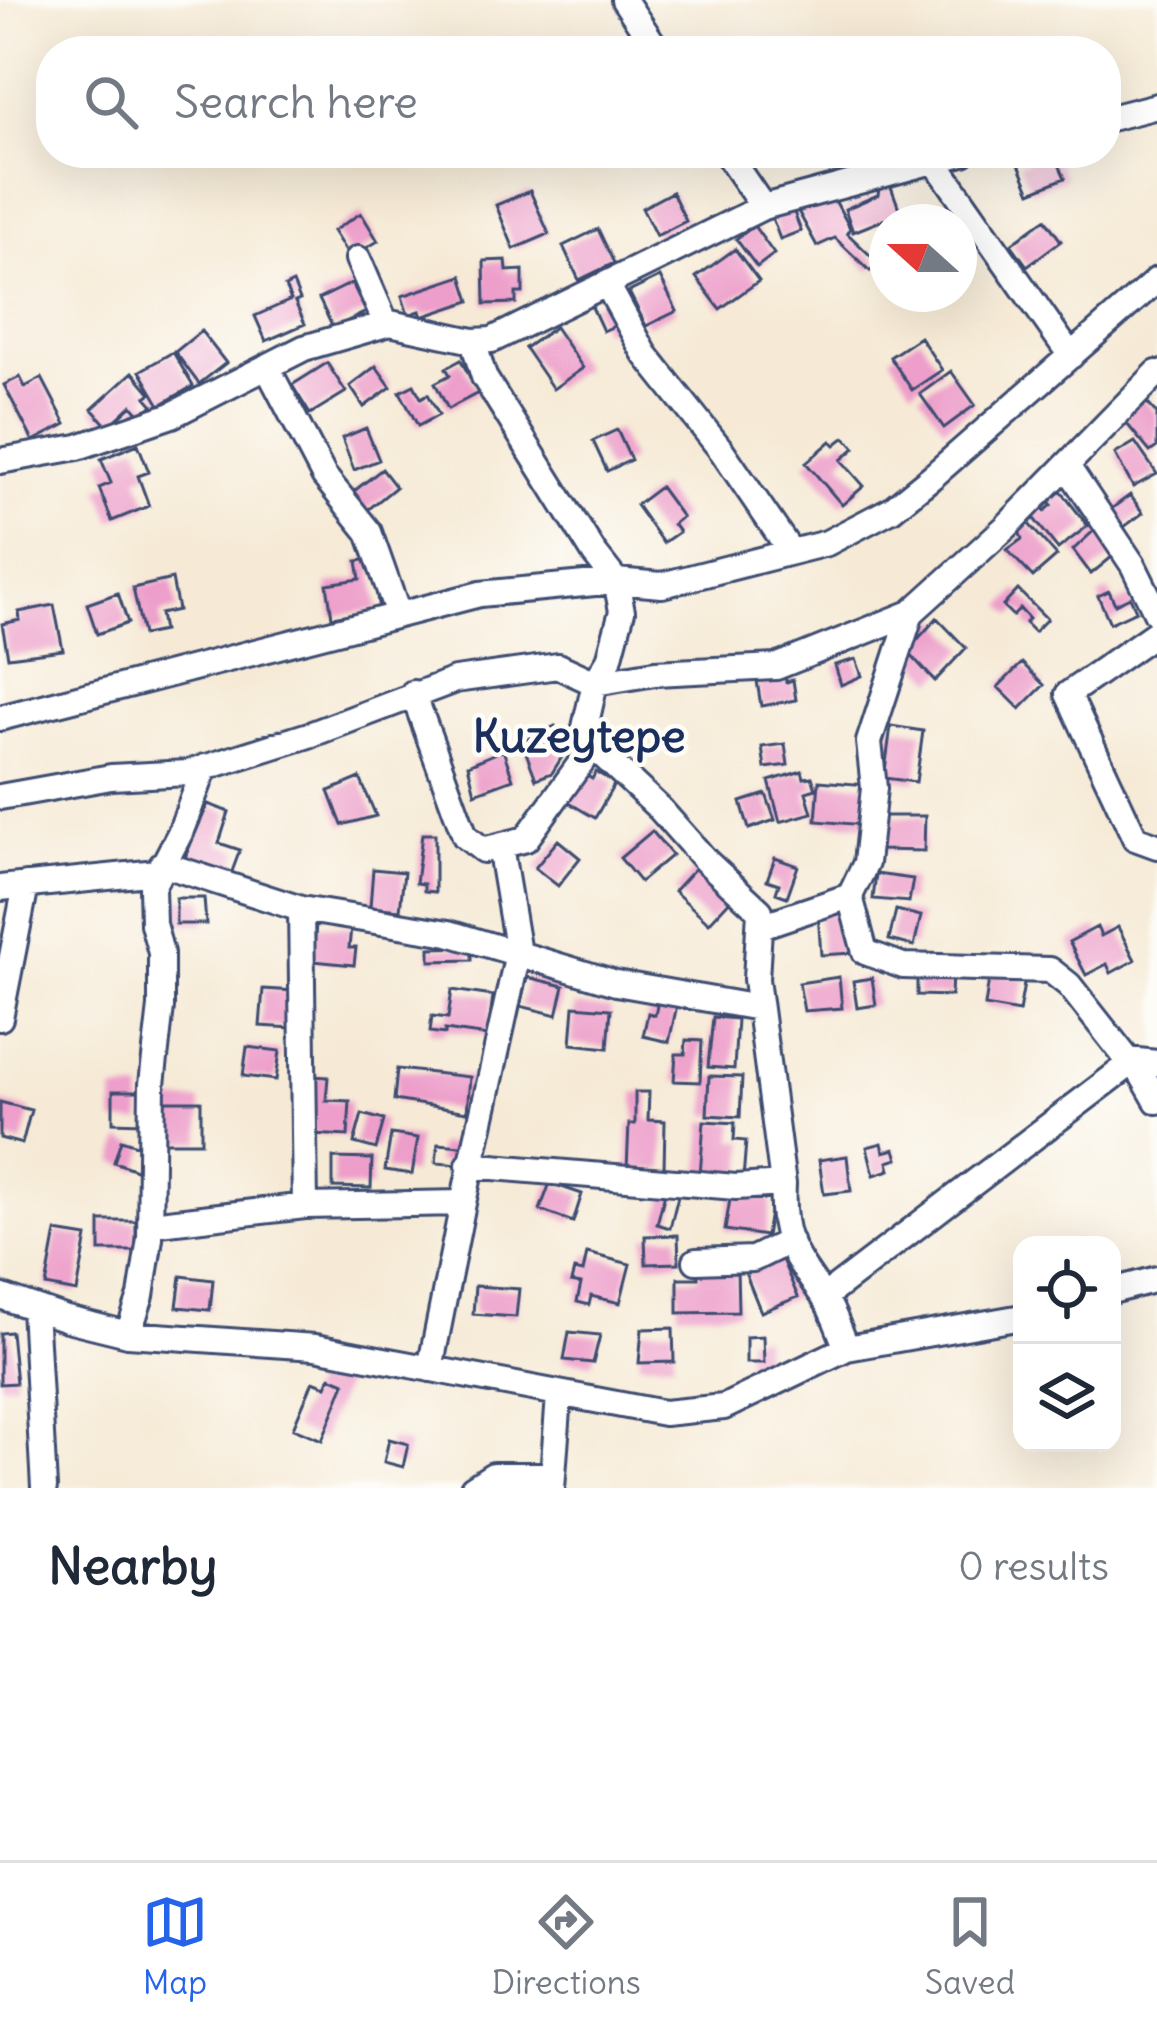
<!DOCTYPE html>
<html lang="en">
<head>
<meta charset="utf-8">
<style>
	body { margin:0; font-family:Delius,sans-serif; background:#f2f2f3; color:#1f2937 }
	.controls { position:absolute; right:36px; bottom:36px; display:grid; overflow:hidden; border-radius:24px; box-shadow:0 12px 48px #0002 }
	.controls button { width:108px; height:108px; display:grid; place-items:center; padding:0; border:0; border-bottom:3px solid #e0e1e3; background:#fff; color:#1f2937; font:60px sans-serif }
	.compass { position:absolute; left:869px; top:204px; width:108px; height:108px; border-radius:50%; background:#fff; box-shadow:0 12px 48px #0002; rotate:291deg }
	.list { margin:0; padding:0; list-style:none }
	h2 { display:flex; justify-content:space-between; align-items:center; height:156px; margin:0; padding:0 48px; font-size:51px }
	h2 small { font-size:39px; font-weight:400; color:#747a83 }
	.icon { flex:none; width:66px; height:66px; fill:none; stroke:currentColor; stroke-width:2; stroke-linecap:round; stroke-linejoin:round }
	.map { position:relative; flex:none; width:1157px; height:1488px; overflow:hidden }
	.search { position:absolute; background:#fff; box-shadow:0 12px 48px #0002; left:36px; right:36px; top:36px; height:132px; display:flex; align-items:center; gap:30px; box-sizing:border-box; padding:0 42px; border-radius:48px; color:#747a83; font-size:45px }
	.sheet { height:372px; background:#fff }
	nav { display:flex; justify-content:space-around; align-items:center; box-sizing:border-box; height:168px; border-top:3px solid #e0e1e3; background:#fff; font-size:33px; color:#747a83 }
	nav a { display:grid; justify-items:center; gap:6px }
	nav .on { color:#2563eb }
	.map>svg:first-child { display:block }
	.building { fill:#ed9eca }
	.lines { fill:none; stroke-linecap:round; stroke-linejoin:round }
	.minor-casing { stroke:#3c4b70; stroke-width:30 }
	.minor { stroke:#fff; stroke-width:24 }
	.labels { text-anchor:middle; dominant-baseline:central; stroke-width:9; stroke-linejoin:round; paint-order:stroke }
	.district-label { font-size:45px; font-weight:bold; fill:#1b2f5e; stroke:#fdfcf7 }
</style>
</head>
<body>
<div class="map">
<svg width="1157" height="1488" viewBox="0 0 1157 1488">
	<rect width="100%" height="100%" fill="#fdfcf7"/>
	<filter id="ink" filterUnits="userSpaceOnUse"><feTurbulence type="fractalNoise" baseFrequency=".00833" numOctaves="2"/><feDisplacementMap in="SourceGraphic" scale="24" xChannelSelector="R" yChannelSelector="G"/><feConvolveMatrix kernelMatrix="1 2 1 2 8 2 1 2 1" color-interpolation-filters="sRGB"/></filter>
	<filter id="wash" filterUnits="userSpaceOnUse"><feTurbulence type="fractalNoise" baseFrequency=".004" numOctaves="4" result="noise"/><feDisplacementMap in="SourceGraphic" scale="48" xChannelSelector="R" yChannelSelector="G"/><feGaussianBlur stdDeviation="2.7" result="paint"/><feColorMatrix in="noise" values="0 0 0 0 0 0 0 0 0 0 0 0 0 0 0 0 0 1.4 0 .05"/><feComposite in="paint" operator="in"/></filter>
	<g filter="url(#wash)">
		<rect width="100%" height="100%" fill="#f6ead6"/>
		<g id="blocks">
			<path class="building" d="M1046,153H1054L1065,178L1031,192L1019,164Z
				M890,184L904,222H890L888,218L853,232L845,209L878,195L879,188Z
				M530,191L549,234L514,249L496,205Z
				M672,192L686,221L656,236L642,208Z
				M831,193L850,228L847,233L877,262L870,271L835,238L817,246L798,211Z
				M793,210L801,231L780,239L772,218Z
				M361,213L378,241L350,258L333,231Z
				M1045,219L1061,241L1027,266L1011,244Z
				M754,226L774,254L757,267L736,239Z
				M598,229L614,263L579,280L563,246Z
				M735,249L759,281L720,309L696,277Z
				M506,260L507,271L523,270V293H516V303L485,304L484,261Z
				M462,276L470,301L422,317L420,311L408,315L402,296Z
				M660,277L677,311L646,326L629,292Z
				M293,283L300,300L295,302L305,324L266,341L255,316L291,300L285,287Z
				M352,283L366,312L333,328L319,299Z
				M612,296L623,322L603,331L591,305Z
				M555,327L583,368L553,389L525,348Z
				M201,331L226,363L199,384L175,352Z
				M920,337L942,370L912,390L890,357Z
				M173,352L193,386L160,405L140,371Z
				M461,360L478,393L448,409L435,383L450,375L446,368Z
				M327,363L346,392L310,414L292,385Z
				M376,366L391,387L364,407L350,386Z
				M951,371L975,405L944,428L920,394Z
				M133,372L151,393L146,397L153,405L141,416L132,405L108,427L92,409Z
				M20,377L25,387L42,378L66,424L33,441L4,385Z
				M414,385L421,398L428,394L439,415L418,426L400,392Z
				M1143,398L1157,414V447L1150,452L1123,419Z
				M366,428L379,460L354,470L342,438Z
				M617,430L631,460L607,471L593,441Z
				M845,437L855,448L841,460L864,486L842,505L806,463L831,441L835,445Z
				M1135,442L1157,474L1133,487L1115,454Z
				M138,444L149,472L138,476L149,506L112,521L99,488L111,483L101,459Z
				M382,469L396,487L364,513L349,495Z
				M660,487L682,517L673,524L679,532L663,543L636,505Z
				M1061,491L1088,526L1058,549L1031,515L1041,507L1045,511L1052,505L1048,501Z
				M1130,495L1143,513L1124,527L1111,509Z
				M1028,523L1057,556L1033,577L1007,550L1022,539L1019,531Z
				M1099,526L1118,552L1091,574L1073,550Z
				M371,559L379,609L332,617L327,584L360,579L357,561Z
				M172,579L178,610L160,614L163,631L143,635L133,588Z
				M1018,590L1047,619L1034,632L1025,623L1029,619L1020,609L1013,616L1003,606Z
				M1109,591L1115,604L1130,597L1136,611L1110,623L1098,596Z
				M118,593L128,623L97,634L87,604Z
				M54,605L63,650L8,657L2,624L20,620L19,612Z
				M937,618L966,648L935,681L907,651Z
				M856,659L862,676L841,685L835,665Z
				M1022,663L1044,685L1020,709L998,687Z
				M785,676L786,682L793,680L796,700L761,706L757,681Z
				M555,726L565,752L552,773L536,779L522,742Z
				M891,726L923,731L916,782L884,778Z
				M785,744L788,765L765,768L762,747Z
				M503,750L513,779L475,793L468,765Z
				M802,771L804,778L812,777L816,789L806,792L812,813L780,822L769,781Z
				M596,772L615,783L595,818L566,801L582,773L592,779Z
				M360,778L376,816L342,825L329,791Z
				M819,781L868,785L864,825L816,821Z
				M766,794L775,820L749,829L741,802Z
				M208,804L229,812L219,843L240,850L230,877L183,862Z
				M880,816H925L924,851L880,850Z
				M652,831L672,855L640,882L620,858Z
				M422,834H435V892L424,891V884L416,883Z
				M558,840L580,858L558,886L535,868Z
				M775,858L798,866L787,897L776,893L779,884L767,880Z
				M697,866L732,898L709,923L674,891Z
				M373,869L404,872L400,910L370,907Z
				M876,874L913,879L909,902L873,899Z
				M176,898H204L206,924H176Z
				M849,910L852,953L821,955L818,913Z
				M896,910L921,916L914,946L889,940Z
				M316,924L351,927L349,948H356L354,965L313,961Z
				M1097,927L1101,936L1118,927L1135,960L1111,973L1107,964L1086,975L1069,942Z
				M472,947V960L430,961V948Z
				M917,970L952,971L951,996L917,995Z
				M990,972L1025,978L1019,1012L985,1006Z
				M527,977L564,986L557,1015L520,1006Z
				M839,977L842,1008L804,1011L799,983Z
				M872,978L876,1005L857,1008L853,981Z
				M263,989L295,991L293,1028L260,1026Z
				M452,990L493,996L488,1036L445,1030V1034L430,1032L432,1016L448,1018Z
				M658,1001L677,1005L669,1042L643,1036L648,1013L655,1015Z
				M574,1006L611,1009L608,1048L571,1044Z
				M713,1017L737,1019L734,1069L708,1067Z
				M686,1040L702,1041L700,1082L674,1081L676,1054H685Z
				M247,1047L280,1051L276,1080L243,1076Z
				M397,1069L470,1077L467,1112L394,1100Z
				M309,1076L328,1077L326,1100L350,1101L348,1136L312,1134Z
				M709,1076L742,1077L740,1117L707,1115Z
				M113,1091H142L141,1123L113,1122Z
				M635,1092H649L648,1120L665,1121L664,1170L627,1169L629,1124H635Z
				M163,1101H201V1142H163Z
				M0,1102L31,1110L22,1144L0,1138Z
				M362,1114L384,1120L376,1149L354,1143Z
				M704,1121L735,1123L734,1140L746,1141L743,1179L700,1176Z
				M391,1134L418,1138L412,1174L385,1170Z
				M121,1140L146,1148L139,1171L114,1162Z
				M882,1143L884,1152L895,1149L898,1159L888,1162L890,1170L874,1175L867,1147Z
				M438,1144L462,1146L460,1165L436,1163Z
				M847,1156L851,1191L824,1194L819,1160Z
				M333,1158L372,1159L371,1188L333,1187Z
				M550,1183L582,1194L573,1222L540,1210Z
				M666,1189L679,1192L670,1228L657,1224Z
				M731,1193L772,1200L766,1236L725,1230Z
				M100,1221H136V1251H100Z
				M56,1232L87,1237L77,1292L46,1286Z
				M678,1235L679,1263L646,1264L645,1236Z
				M587,1253L630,1264L620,1303L591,1296L589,1305L577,1302L581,1284L571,1282L574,1270L583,1272Z
				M780,1255L798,1297L761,1312L744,1270Z
				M737,1267L738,1312L678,1313V1278H698V1268Z
				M181,1276L213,1280L210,1310L177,1307Z
				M475,1286L519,1289L516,1317L473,1314Z
				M673,1328L674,1362L639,1363L642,1329Z
				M11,1332L16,1383L0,1384V1333Z
				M569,1332L600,1335L593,1363L564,1360Z
				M763,1336L764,1363H746V1337Z
				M330,1377L345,1383L322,1440L293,1428L313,1381L326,1386Z
				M389,1439L408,1444L403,1467L384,1462Z"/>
		</g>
	</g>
	<g filter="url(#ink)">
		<use href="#blocks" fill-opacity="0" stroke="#3c4b70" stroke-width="3"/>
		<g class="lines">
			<g class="minor-casing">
				<path id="minor" d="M624,0L658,51
					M1106,119L1157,106
					M726,153L763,207
					M934,160L1071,356
					M358,259L386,324
					M608,286L645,354L722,451L791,552
					M473,341L484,377L594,553L616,581L622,611L609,660L595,683L584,732L593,746L660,809L706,861L760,911L756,979L783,1184C780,1239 793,1253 823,1296C834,1311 839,1331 847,1348
					M267,367L324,476L369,532L398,614
					M0,461L78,447L172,415L304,348L390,323L473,341L492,340L763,207L963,153
					M1067,466L1133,565L1157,614
					M1157,632L1068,694L1135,838L1157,846
					M413,693L465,836L483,850L526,839L593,746
					M0,718L480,594L616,581L662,585L827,543L892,509L934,475L1157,280
					M0,797L111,777L188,773L312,734L455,680L558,666L595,683L655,673L776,667L911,613L1006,527L1157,373
					M162,864L301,909L449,933L616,983L759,1008
					M0,888L157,872
					M850,896L865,952L903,966L1050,970L1069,985L1128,1060L1157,1063
					M301,909L305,1206L463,1203L518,953L500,846
					M761,926L850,896L866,863L874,788L869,742L911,613
					M0,1018L26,885
					M469,1165L736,1187L783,1184
					M151,1224L305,1206
					M696,1261L753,1259L790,1241
					M1112,1291L1157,1279
					M0,1296L67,1319L128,1334L315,1347L664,1413L724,1407L847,1348L1022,1317
					M824,1297L1134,1061L1157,1101
					M34,1308L44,1488
					M128,1334L141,1296L150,1238L152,1084L161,1007V953L153,924L152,887L180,833L205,767
					M430,1369L463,1203
					M473,1488L493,1475H553
					M552,1488L559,1396"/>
			</g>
			<use href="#minor" class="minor"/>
		</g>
	</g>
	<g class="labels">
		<g class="district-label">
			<text x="579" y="736">Kuzeytepe</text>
		</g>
	</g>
</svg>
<div class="controls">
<button><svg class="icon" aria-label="locate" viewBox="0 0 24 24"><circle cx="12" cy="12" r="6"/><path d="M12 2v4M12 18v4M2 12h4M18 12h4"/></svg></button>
<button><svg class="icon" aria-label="layers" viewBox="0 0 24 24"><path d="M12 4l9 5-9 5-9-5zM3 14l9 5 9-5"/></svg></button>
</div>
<svg class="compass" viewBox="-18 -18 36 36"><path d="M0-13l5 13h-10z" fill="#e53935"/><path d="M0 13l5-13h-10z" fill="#747a83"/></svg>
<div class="search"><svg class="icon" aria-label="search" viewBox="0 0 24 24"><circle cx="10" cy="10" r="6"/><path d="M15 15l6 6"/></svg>Search here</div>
</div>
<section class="sheet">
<h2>Nearby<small>0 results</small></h2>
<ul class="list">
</ul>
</section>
<nav>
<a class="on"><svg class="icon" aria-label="map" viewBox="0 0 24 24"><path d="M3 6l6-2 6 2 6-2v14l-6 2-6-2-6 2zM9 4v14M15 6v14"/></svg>Map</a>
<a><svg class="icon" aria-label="directions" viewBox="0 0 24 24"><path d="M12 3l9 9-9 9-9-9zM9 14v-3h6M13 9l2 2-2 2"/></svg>Directions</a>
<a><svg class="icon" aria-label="saved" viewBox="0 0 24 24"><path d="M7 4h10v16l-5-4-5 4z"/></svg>Saved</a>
</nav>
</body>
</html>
